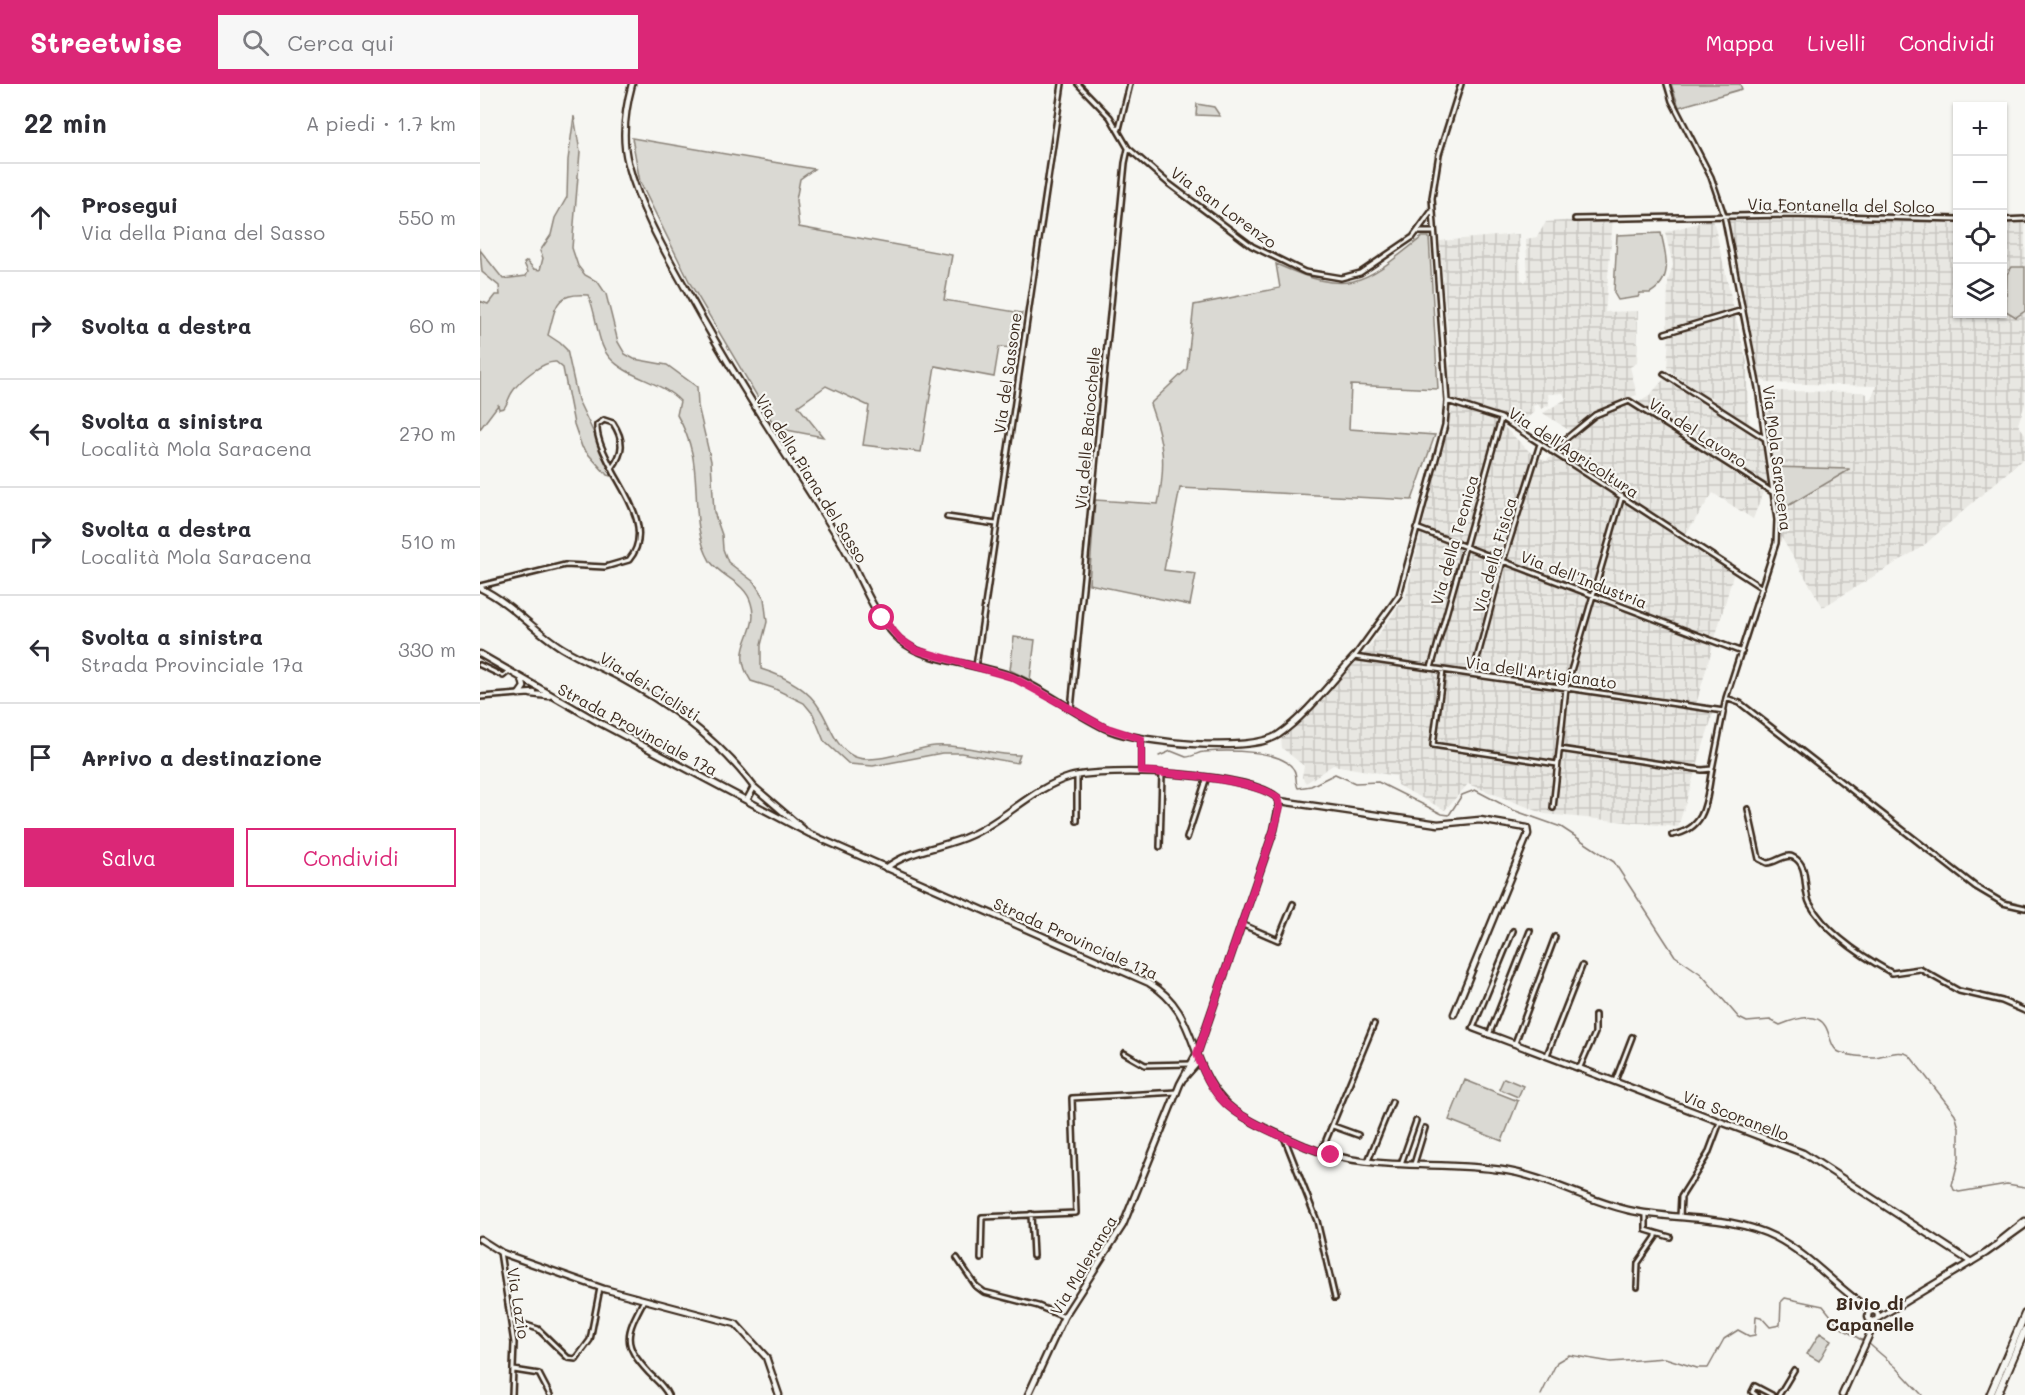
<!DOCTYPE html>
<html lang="it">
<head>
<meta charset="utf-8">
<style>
	body { margin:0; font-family:Mali,sans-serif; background:#f7f7f7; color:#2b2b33 }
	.controls { position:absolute; right:18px; top:18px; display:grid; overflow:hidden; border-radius:0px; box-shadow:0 2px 4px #0004 }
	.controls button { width:54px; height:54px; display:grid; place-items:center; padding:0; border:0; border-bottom:2px solid #e1e1e2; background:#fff; color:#2b2b33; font:30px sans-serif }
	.stop { position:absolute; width:18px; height:18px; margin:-14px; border:4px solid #db2777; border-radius:50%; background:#fff }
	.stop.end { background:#db2777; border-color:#fff; box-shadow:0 2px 6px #0008 }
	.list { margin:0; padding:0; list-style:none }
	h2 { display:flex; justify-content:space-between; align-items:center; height:78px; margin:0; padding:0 24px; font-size:26px }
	h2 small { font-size:20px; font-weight:400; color:#7c7c81 }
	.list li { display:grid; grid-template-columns:39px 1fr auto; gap:18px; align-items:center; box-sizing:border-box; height:108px; padding:0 24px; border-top:2px solid #e1e1e2 }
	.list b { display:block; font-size:22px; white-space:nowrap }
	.list p { margin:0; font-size:20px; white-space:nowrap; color:#7c7c81 }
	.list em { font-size:20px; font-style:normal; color:#7c7c81 }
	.actions { display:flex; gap:12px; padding:18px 24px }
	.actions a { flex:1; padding:14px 0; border:2px solid #db2777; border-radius:0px; text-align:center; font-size:21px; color:#db2777 }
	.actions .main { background:#db2777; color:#fff }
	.icon { flex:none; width:33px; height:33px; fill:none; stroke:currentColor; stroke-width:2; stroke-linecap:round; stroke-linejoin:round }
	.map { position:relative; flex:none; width:1545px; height:1311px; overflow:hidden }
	header { display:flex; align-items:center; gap:36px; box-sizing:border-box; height:84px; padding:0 30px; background:#db2777; color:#fff }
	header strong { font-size:28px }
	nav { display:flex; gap:33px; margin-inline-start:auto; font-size:21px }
	.search { width:420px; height:54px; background:#f7f7f7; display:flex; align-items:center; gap:15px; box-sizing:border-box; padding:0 21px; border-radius:0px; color:#7c7c81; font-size:22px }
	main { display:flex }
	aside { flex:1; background:#fff }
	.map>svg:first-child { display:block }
	.industrial { fill:url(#industrial-grid) }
	.green { fill:#dad9d3; stroke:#8a8278; stroke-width:1.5 }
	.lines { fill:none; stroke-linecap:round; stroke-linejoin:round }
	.stream { stroke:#857a71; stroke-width:1.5 }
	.minor-casing { stroke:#3b2a1e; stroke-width:8 }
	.tertiary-casing { stroke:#3b2a1e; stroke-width:9 }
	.secondary-casing { stroke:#3b2a1e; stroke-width:9 }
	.motorway-casing { stroke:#3b2a1e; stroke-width:10 }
	.minor { stroke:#f6f6f2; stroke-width:3 }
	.tertiary { stroke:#f6f6f2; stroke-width:4.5 }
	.secondary { stroke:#f6f6f2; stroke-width:4.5 }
	.motorway { stroke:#f6f6f2; stroke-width:6 }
	.route { stroke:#db2777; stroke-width:8 }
	.labels { text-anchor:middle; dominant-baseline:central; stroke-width:4.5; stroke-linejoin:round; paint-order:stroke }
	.street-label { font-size:16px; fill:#3b2a1e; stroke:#f6f6f2 }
	.neighbourhood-label { font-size:18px; font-weight:bold; fill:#3b2a1e; stroke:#f6f6f2 }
</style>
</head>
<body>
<header>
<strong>Streetwise</strong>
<div class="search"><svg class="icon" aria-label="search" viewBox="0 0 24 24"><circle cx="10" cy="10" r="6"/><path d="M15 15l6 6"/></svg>Cerca qui</div>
<nav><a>Mappa</a><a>Livelli</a><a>Condividi</a></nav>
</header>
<main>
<aside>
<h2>22 min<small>A piedi · 1.7 km</small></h2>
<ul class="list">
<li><svg class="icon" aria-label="ahead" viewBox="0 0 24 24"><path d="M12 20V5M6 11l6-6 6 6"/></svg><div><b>Prosegui</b><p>Via della Piana del Sasso</p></div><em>550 m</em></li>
<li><svg class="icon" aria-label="right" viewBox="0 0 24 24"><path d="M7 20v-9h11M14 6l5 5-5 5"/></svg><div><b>Svolta a destra</b></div><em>60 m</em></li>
<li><svg class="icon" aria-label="left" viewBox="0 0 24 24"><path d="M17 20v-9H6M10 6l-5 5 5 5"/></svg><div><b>Svolta a sinistra</b><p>Località Mola Saracena</p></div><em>270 m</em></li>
<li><svg class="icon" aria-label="right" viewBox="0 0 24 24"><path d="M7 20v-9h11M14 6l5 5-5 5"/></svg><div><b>Svolta a destra</b><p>Località Mola Saracena</p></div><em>510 m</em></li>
<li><svg class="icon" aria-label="left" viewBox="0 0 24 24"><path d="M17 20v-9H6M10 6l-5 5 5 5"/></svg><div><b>Svolta a sinistra</b><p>Strada Provinciale 17a</p></div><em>330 m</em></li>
<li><svg class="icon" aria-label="arrive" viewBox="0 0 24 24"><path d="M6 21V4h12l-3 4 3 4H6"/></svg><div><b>Arrivo a destinazione</b></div></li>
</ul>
<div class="actions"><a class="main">Salva</a><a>Condividi</a></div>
</aside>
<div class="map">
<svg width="1545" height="1311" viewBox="0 0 1545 1311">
	<defs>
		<pattern id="industrial-grid" width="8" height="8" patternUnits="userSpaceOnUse" patternTransform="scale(1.5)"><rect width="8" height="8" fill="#e8e7e2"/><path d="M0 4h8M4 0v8" fill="none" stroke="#c8c6c1"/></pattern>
	</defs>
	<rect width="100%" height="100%" fill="#f6f6f2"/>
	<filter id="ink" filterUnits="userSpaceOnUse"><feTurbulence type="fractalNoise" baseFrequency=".0167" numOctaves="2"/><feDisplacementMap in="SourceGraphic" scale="12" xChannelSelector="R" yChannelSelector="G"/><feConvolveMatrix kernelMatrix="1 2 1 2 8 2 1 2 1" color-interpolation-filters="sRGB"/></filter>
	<g filter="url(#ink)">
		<path class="industrial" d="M1133,134L1125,228L1158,227L1157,279L1150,283L1157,311L1112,328L1090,347L1063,329L1086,315L1083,309L1068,310L1069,321L1061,325L1058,320L1053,322L1054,328L1041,339L1030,338L1020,330L969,314L966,296L971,280L960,157L1039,150L1041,195L1045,198L1048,194L1046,155L1057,153L1066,138Z
			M1249,134L1477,139L1478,230H1522L1523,140L1545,138V320L1538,340L1545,350V373L1442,463L1343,523L1301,453L1299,427L1369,385L1292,383L1285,316L1290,309L1296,307L1382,308L1387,310V315H1391L1397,302L1288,299L1279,294L1247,137Z
			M1233,135L1254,226L1190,245L1187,243L1188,197L1193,181L1185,148Z
			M1255,231L1267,278L1268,333L1270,336L1268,340L1235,319L1232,313H1226L1187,285L1189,250Z
			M1186,293L1277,351L1283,358L1289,403H1284L1157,319L1168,313Z
			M1148,319L1283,408L1273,435L1233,409L1203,454L1254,488L1215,624L1234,627L1198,743L1065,730L988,700L965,726L917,701L916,692L853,681L826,699L822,693L824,682L802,664L801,654L885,569L926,512L970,328L975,323L1016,335L1050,368L1066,377L1115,333Z"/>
		<path class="green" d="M1191,0H1260L1262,5L1199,23Z
			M717,20L734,23L740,32L716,31Z
			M94,32L100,68L92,164L98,182L105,191L118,198L126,210L138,258L145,270L154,275L187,281L217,303L218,322L231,377L234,428L242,451L243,465L248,478L274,498L284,514L287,538L281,561V585C304,592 327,603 340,625C351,642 354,662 373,672C393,682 433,664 455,662C485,660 511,671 540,671L537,679L481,669H462L393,682L369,680L344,657L333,630L324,619L293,604L271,597C248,562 281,550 271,519C265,498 241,493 230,477C211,445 220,404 212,369C209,355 204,343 197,331L200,317C181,297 147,294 129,273C116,257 117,229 108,211C73,208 76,225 68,251L80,259L87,266L98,316L132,387L131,392L127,391L102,363L94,340L83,284L76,278C63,277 40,296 33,307C29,312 28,319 24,324L19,325L18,321L0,345V217L8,220L15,211H20L19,202L2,188L0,166L23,195L46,192L48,188L44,179L47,177L54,185L60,186L63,174L60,167L71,151L75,134L87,113L88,76Z
			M152,54L334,85L320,95L316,116L319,143L472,171L464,216L542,229L535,264L519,263L514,293L455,282L441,368L383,361L389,322L346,302L318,322L343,353L296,344L211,201L160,98Z
			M1181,149C1186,172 1194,195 1170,209H1160L1158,213L1138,216L1134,209L1137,151Z
			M942,153H949L958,305L871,301L869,345L955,351L932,416L700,404L684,486L716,490L710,521L609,500L615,416L678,420C686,380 684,359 670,320L707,285L714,221L800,204L796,180C870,213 882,201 942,153Z
			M1532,183H1545V227L1536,233L1526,227L1527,190Z
			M1292,383L1369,385V386L1299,427Z
			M534,553L555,556L550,596L530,586Z
			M1024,994L1043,1002L1038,1013L1019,1005Z
			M985,996L1038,1017L1022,1057L969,1036Z
			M1340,1249L1351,1256L1339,1277L1327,1270Z"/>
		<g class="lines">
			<path class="stream" d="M679,672L691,667L706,673C713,673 718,668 724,668C745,666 803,665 814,686C817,691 815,698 818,704L831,702L855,690L875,699L898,698L962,730L969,731L982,711L995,706L1033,726L1081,743L1134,778L1195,872L1221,890L1259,934L1267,938L1290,936L1300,941C1362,915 1340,964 1362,969C1371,972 1384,973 1394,973C1405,972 1421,964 1430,972L1475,1030L1479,1044V1074L1472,1101L1474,1106L1479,1108L1527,1100L1545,1103
				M1388,1259L1416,1283L1442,1311
				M1061,1311L1077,1278L1089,1271L1131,1278L1185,1274L1217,1284H1228L1244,1255L1258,1246L1269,1252L1275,1251L1276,1232L1281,1233L1290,1243L1300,1241L1301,1218L1305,1214L1343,1222L1360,1243L1383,1257"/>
			<g class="minor-casing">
				<path id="minor" d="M598,0L630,33L648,64L688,99L772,162L825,188L861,194L880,189L933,153L951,128
					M981,0L959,70L952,114L967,317L965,341L919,511L874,573L1244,627
					M639,45L650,0
					M1095,135L1309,131L1478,135
					M1522,136L1545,135
					M939,148H953
					M1185,249L1263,226
					M1184,290L1286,355
					M967,317L1021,334L1282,504
					M1071,367L1115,331L1149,317L1294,409
					M467,433L516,440
					M936,444L1262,568
					M0,502L85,481L125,483L149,476C172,449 148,414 134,389C128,375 116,357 117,341L124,336L133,339C144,356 144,368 132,384
					M0,581L23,592L29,587
					M496,582L582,0
					M951,584L1021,335
					M963,586L953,661L1077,680
					M993,590L1023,477L1060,360
					M0,613L39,610
					M1246,614L1260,619L1496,803L1523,819L1545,824
					M591,625L645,79L648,65
					M661,655V687
					M1080,665L1222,686L1232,685L1246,614L1296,459L1297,436L1278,304L1244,131L1231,93L1192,17L1187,0
					M597,692V737
					M1073,724L1086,604L1142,412
					M1268,725L1279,775L1287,779C1296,779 1305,769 1313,773C1330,781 1322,806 1330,820C1346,849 1383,873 1412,889L1440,885L1479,907L1522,917L1545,927
					M1192,751C1228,745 1226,715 1232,685
					M707,754L727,693
					M680,763L682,690
					M761,840L798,856L813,820
					M993,944L1033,847
					M1009,951L1050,847
					M1035,959L1075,853
					M644,969L665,981L711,980
					M1067,971L1102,882
					M1100,983L1115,949V931
					M1135,997L1152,953
					M853,1042L878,1051
					M804,1053L837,1137L855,1214
					M841,1068L894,940
					M888,1077L912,1018
					M921,1080L936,1037
					M934,1080L945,1044
					M551,1130L553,1172
					M1200,1133L1201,1113L1228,1070L1240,1038
					M1176,1149L1190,1153
					M20,1168L34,1259L32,1311
					M477,1174L496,1202L504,1208L558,1222L584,1233
					M501,1175L502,1133L596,1129L592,1014L697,1008
					M1157,1203L1158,1179L1176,1153V1149L1166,1146V1129
					M164,1216C146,1250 141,1259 169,1289C176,1296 184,1302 188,1311
					M31,1236L58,1245L88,1274L96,1275L110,1256L120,1204
					M34,1286L59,1290L70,1311
					M1276,1311L1272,1308L1275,1302L1292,1311
					M1299,1311L1314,1286"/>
			</g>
			<g class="tertiary-casing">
				<path id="tertiary" d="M152,0C145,26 141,53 148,79C160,125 185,168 208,209C254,293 307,372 358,453C379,486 390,529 420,556C447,579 500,579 534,593C567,607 596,631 629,646C660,659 770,669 798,651C825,633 852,597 874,573
					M0,504C31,519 53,546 82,564C100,575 120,583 139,593C189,620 240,657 274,703L267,716
					M274,703L323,745
					M800,717L958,740L1000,736L1047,744L1048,750L974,930
					M406,784C430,765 464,764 491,751C526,735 553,704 590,693C624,683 780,688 800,717L794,746L718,967L700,1000L643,1141L584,1233L548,1311
					M993,944L1323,1069L1491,1178
					M704,994L719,977
					M0,1155L22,1169L124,1205L256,1240L286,1273L299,1311"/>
			</g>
			<g class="secondary-casing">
				<path id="secondary" d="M0,570L120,639L330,750L669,899C717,927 708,977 742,1015C758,1035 801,1051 825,1062C888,1089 956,1076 1022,1086C1065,1092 1105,1116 1148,1126C1196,1137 1249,1130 1295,1153C1332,1172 1357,1205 1392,1227
					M39,610L54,609
					M39,610L44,603L42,595
					M51,610L69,612
					M1520,1157L1545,1137
					M1388 1232a5 5 0 1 1 10 0a5 5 0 1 1-10 0Z
					M1398,1234L1506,1169L1545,1141
					M1362,1311L1396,1236"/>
			</g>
			<g class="motorway-casing">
				<path id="motorway" d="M1510,1311L1545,1230
					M1517,1311L1545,1246"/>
			</g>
			<use href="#minor" class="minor"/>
			<use href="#tertiary" class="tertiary"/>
			<use href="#secondary" class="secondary"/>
			<use href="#motorway" class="motorway"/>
		</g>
	</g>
	<g class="lines" filter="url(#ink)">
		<path class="route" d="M402,534L420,555L436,566L532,593L624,643L661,655V687C695,690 772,694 798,714L800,722L794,746L717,970C723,987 731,1006 745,1019C765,1038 823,1063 851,1071"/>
	</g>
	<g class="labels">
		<g class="street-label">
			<text transform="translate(1361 121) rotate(1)">Via Fontanella del Solco</text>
			<text transform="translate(744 123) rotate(36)">Via San Lorenzo</text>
			<text transform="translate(527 289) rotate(-82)">Via del Sassone</text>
			<text transform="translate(607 344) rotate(-85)">Via delle Baiocchelle</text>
			<text transform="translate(1218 348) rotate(33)">Via del Lavoro</text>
			<text transform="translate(1094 368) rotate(33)">Via dell'Agricoltura</text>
			<text transform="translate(1298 374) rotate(83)">Via Mola Saracena</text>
			<text transform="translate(332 394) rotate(58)">Via della Piana del Sasso</text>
			<text transform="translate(974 456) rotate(-74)">Via della Tecnica</text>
			<text transform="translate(1014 471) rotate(-74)">Via della Fisica</text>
			<text transform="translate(1104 495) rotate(21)">Via dell'Industria</text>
			<text transform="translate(1061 588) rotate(8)">Via dell'Artigianato</text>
			<text transform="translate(170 602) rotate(32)">Via dei Ciclisti</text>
			<text transform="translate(158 645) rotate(28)">Strada Provinciale 17a</text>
			<text transform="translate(596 854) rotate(24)">Strada Provinciale 17a</text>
			<text transform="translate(1256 1031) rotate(21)">Via Scoranello</text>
			<text transform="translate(603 1181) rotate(-59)">Via Maleranca</text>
			<text transform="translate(39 1219) rotate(81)">Via Lazio</text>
		</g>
		<g class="neighbourhood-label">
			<text x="1390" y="1219">Bivio di<tspan x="1390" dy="21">Capanelle</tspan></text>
		</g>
	</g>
</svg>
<div class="controls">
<button>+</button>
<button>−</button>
<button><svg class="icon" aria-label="locate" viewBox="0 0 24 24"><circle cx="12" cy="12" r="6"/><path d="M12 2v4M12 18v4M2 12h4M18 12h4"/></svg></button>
<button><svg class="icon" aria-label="layers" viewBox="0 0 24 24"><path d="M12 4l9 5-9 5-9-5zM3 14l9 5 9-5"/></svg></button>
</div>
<div class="stop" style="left:402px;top:534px"></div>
<div class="stop end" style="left:851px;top:1071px"></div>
</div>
</main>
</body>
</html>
